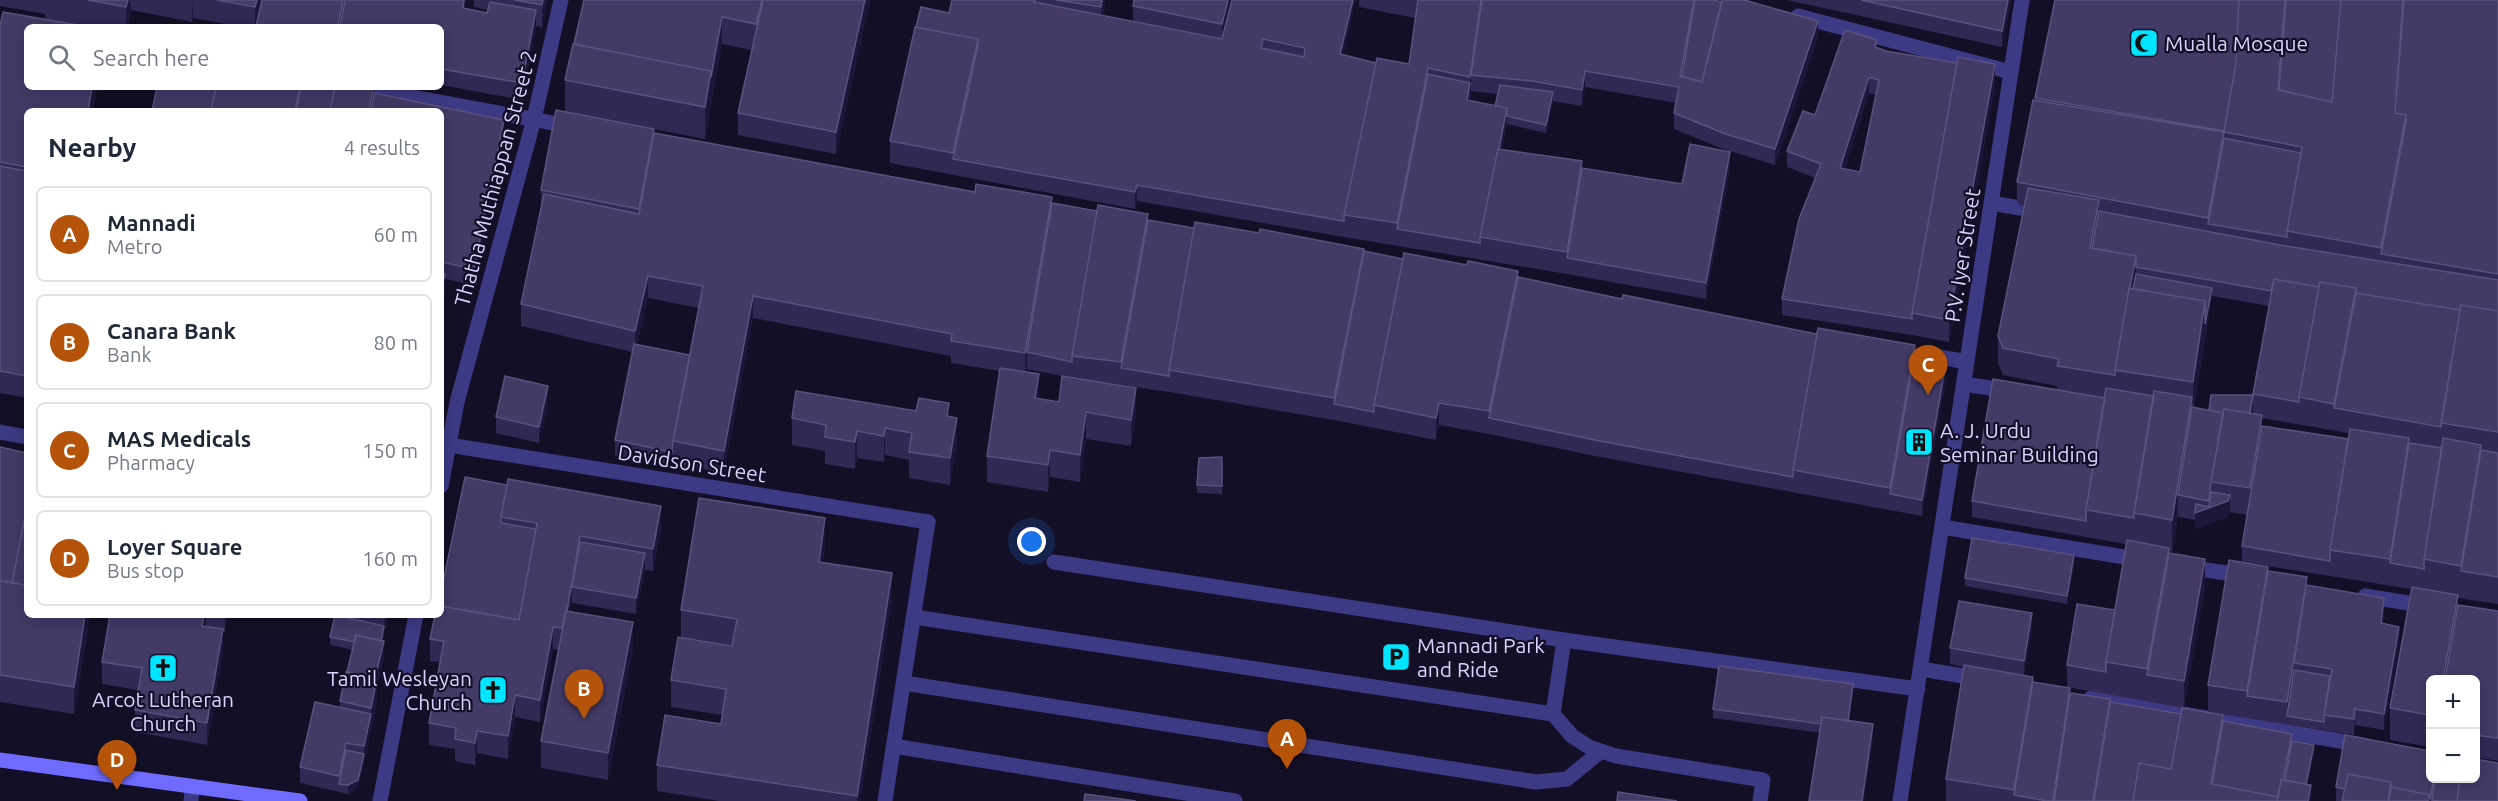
<!DOCTYPE html>
<html lang="en">
<head>
<meta charset="utf-8">
<style>
	body { margin:0; font-family:Ubuntu,sans-serif; background:#f2f2f3; color:#1f2937 }
	.controls { position:absolute; right:18px; bottom:18px; display:grid; overflow:hidden; border-radius:9px; box-shadow:0 3px 15px #0003 }
	.controls button { width:54px; height:54px; display:grid; place-items:center; padding:0; border:0; border-bottom:2px solid #e0e1e3; background:#fff; color:#1f2937; font:30px sans-serif }
	.you { position:absolute; left:1032px; top:542px; width:21px; height:21px; margin:-15px; border:4px solid #fff; border-radius:50%; background:#1a73e8; box-shadow:0 0 0 9px #1a73e833 }
	.badge { display:grid; place-items:center; width:39px; height:39px; border-radius:50%; background:#b45309; color:#fff; font-size:20px; font-weight:700 }
	.pin { position:absolute; translate:-50% -50px; filter:drop-shadow(0 2px 3px #0008) }
	.pin::after { content:''; position:absolute; top:32px; width:21px; height:18px; background:inherit; clip-path:polygon(0 0,100% 0,50% 100%) }
	.list { margin:0; padding:0; list-style:none }
	h2 { display:flex; justify-content:space-between; align-items:center; height:78px; margin:0; padding:0 24px; font-size:26px }
	h2 small { font-size:20px; font-weight:400; color:#747a83 }
	.list li { display:grid; grid-template-columns:39px 1fr auto; gap:18px; align-items:center; box-sizing:border-box; height:96px; margin:0 12px 12px; padding:0 12px; border:2px solid #e0e1e3; border-radius:9px }
	.list b { display:block; font-size:22px; white-space:nowrap }
	.list p { margin:0; font-size:20px; white-space:nowrap; color:#747a83 }
	.list em { font-size:20px; font-style:normal; color:#747a83 }
	.icon { flex:none; width:33px; height:33px; fill:none; stroke:currentColor; stroke-width:2; stroke-linecap:round; stroke-linejoin:round }
	.map { position:relative; flex:none; width:2498px; height:801px; overflow:hidden }
	.search { position:absolute; background:#fff; box-shadow:0 3px 15px #0003; left:24px; top:24px; width:420px; height:66px; display:flex; align-items:center; gap:15px; box-sizing:border-box; padding:0 21px; border-radius:9px; color:#747a83; font-size:22px }
	.panel { position:absolute; background:#fff; box-shadow:0 3px 15px #0003; left:24px; top:108px; width:420px; height:510px; border-radius:9px }
	.map>svg:first-child { display:block }
	.lines { fill:none; stroke-linecap:round; stroke-linejoin:round }
	.service { stroke:#3d3a85; stroke-width:15 }
	.minor { stroke:#3d3a85; stroke-width:15 }
	.secondary { stroke:#6f6bff; stroke-width:15 }
	.wall { fill:#312854; fill-rule:evenodd }
	.shaded-wall { fill:#1d163a }
	.building { fill:#433a66; stroke:#5a527e; stroke-width:1.5; fill-rule:evenodd }
	.labels { text-anchor:middle; dominant-baseline:central; stroke-width:4.5; stroke-linejoin:round; paint-order:stroke }
	.poi-label { font-size:21px; fill:#d9d4ff; stroke:#130f26; text-anchor:start }
	.street-label { font-size:21px; fill:#d9d4ff; stroke:#130f26 }
</style>
</head>
<body>
<div class="map">
<svg width="2498" height="801" viewBox="0 0 2498 801">
	<rect width="100%" height="100%" fill="#130f26"/>
	<g class="lines">
		<path class="service" d="M1054,562L1564,640L1918,689
			M914,617L1553,714L1572,736L1589,747L1616,756L1763,780L1760,801
			M904,683L1536,782L1567,779L1601,751
			M1553,714L1564,640
			M893,746L1235,801
			M885,801L928,522"/>
		<path class="minor" d="M1798,16L2011,72
			M359,87L574,127
			M1991,203L2043,212
			M1929,355L1967,362
			M1964,384L2009,391
			M0,432L27,437
			M449,445L928,522
			M441,486L457,402L534,119L561,0
			M1942,527L2143,560
			M2187,567L2246,576
			M2365,596L2427,606
			M1921,669L1981,679
			M2091,698L2363,745
			M191,801L192,788
			M380,801L416,615
			M1900,801L2022,0"/>
		<path class="secondary" d="M0,760L300,801"/>
	</g>
	<path class="wall" d="M0,0H261L256,27H243L193,18L192,22L131,10L128,27H27L97,87L93,111H27V398L0,393V26L45,19V14L0,6Z
		M466,0V9L487,13L488,10L474,7V0H547L542,27L536,26L522,100L441,85V27Z
		M584,0H870L836,154L738,135V113L752,50L722,44L705,139L654,129V133L975,192L1052,203L1194,228L1364,255L1403,259L1518,277L1622,299L1915,352L1947,373L1922,516L1595,456L1489,434L1439,425L1436,440L1334,420L1169,392L1072,378L1027,369V367L1026,372L1039,399L1136,415L1131,446L1086,439L1080,482L1050,477L1048,492L987,482V456L1000,371L951,363V356L753,318L724,473L673,463L672,468L615,456V440L632,352L521,326V304L541,210V190L565,112V80ZM648,298L699,308L690,355L637,344Z
		M952,0H1105L1103,16L1133,22V6L1134,0L1376,63L1409,64L1415,18L1359,7V0H1714L1818,37L1775,165L1723,149L1674,129V113L1676,103L1585,87L1582,106L1553,101L1546,133L1507,124L1502,149L1582,168L1682,184L1730,168L1706,299L1567,274L1344,237L1137,201L1135,209L890,163V141L916,27L949,13ZM1471,91L1498,94L1495,106L1470,101Z
		M1787,0H2011L2002,47Z
		M2498,0V604L2458,598V605L2498,611V761L2475,757V680H2430V747L2390,740V708L2411,589L2242,562V546L2248,515L2230,512L2228,517L2195,529V520L2178,517L2172,552L2169,551V553L2205,586L2184,708L2067,687V665L2115,610L2126,544L1972,517V501L2057,390V386L2003,375L1998,363V336L2024,206L2017,204V182L2035,98ZM2212,296L2269,306L2253,395L2209,410L2194,408ZM2262,418L2349,433L2348,439L2262,426Z
		M1877,48L1995,86L1949,342L1912,335L1782,315V299L1815,178L1787,167V151L1815,115ZM1869,93L1876,95L1860,172L1845,169Z
		M157,87H374V93L504,120V136L474,285L445,279V296L441,314V111H152Z
		M548,402L539,443L496,433V417Z
		M949,417L957,445L950,485L909,478V460L885,455L884,462L857,458L855,469L825,464V451L792,445V418Z
		M0,447L27,615H89V621L74,714L0,702Z
		M1222,457V494L1197,493V485Z
		M465,477L661,529L653,571L645,570L636,614L572,603L570,612L633,649L608,780L541,768V741L558,650L553,649L540,722L515,717L508,759L477,753L475,765L455,761V749L429,745V723L440,662L430,661V639L441,615Z
		M825,545L823,562L892,600L860,801H719L657,791V765L721,724L722,715L671,707V680L732,645L681,637V610Z
		M2074,564L2067,604L1965,586V578Z
		M2268,571L2384,614L2383,624L2399,643L2384,730L2355,725L2354,735L2208,712V685Z
		M110,615H228L225,632H223V651L207,745L135,732V710L138,690L102,684V662Z
		M335,615H388L383,641L384,657L377,686V701L371,731L358,788L348,794L300,783V767L340,707V701L353,650L330,645V637Z
		M2032,629L2024,675L2033,682L2070,693L2110,702L2223,721L2292,741L2314,753L2308,784L2311,801H1946V779L1964,667L1950,664V648Z
		M1853,692L1849,721L1873,740L1713,718V709Z
		M2430,778L2498,801H2336V787Z"/>
	<path class="shaded-wall" d="M128,0H130L131,10L128,27H126V7Z
		M192,0L193,18L192,22Z
		M257,0H261L255,27V7Z
		M343,0H348L343,27H338Z
		M464,0H466V9L463,8Z
		M543,0H547L542,27V5Z
		M865,0H870L836,154V132Z
		M1102,0H1105L1101,23V7Z
		M1228,0H1233L1222,40V24Z
		M1353,0H1356L1340,71V54Z
		M1694,0H1697L1682,84L1680,76Z
		M2008,0H2011L2002,47V31Z
		M536,10V26L522,100V83Z
		M722,17V44L705,139V107Z
		M1818,21V37L1775,165V149Z
		M978,39V62L953,159V175V153Z
		M1995,64V86L1949,342V320Z
		M1428,68V90L1397,229V223Z
		M1585,71V87L1582,106V90Z
		M1471,75V91L1467,116V100Z
		M1869,77V93L1840,184V168Z
		M92,87H97L93,111H88Z
		M373,87H374V111H369Z
		M1553,92V100L1546,133V125Z
		M1507,108V124L1484,238L1481,237Z
		M2406,115V138L2381,254V270V248Z
		M504,120V136L474,285V269Z
		M2224,132V154L2208,224V240V218Z
		M1730,152V168L1706,299V283Z
		M1582,161V184L1567,258V252Z
		M1137,185V201L1135,209V192Z
		M1052,197V219L1027,352V367L1025,376V353Z
		M2099,200V227L2093,259L2090,248Z
		M1148,214V236L1121,368V362Z
		M1364,249V271L1334,404V420V398Z
		M2136,256V282L2116,370Z
		M1518,271V293L1489,418V411Z
		M445,274V296L441,314V292Z
		M648,276V298L635,353V331Z
		M2212,288V296L2193,414V382L2205,301Z
		M753,296V318L724,473V451Z
		M1915,345V368L1890,494V510V488Z
		M1947,357V373L1922,516V500Z
		M1039,374V401L1035,398Z
		M548,386V402L539,443V427Z
		M1136,388V415L1131,446V420Z
		M2192,397V429L2178,495V517L2172,552V520Z
		M2253,399V415L2247,423Z
		M1439,403V425L1436,440V418Z
		M1086,412V439L1080,482V455Z
		M2262,415V442L2250,515V488Z
		M957,418V445L950,485V458Z
		M885,428V455L884,462V436Z
		M857,431V458L855,469V442Z
		M1050,450V477L1048,492V465Z
		M2211,487V507L2230,495V512L2228,517L2195,529V513L2209,508V501Z
		M661,506V529L653,571V549Z
		M825,518V545L819,588V562Z
		M580,536V558L572,587V603L563,651V629Z
		M645,553V570L636,614V598Z
		M2074,555V564L2067,604V596Z
		M2205,559V586L2184,708V681Z
		M892,573V600L860,801H857Z
		M2307,577V599L2294,663V678L2287,716V702Z
		M2458,595V627L2449,680H2443Z
		M2384,598V614L2381,639V623Z
		M2032,613V629L2024,677V661Z
		M85,615H89V621L74,714V687Z
		M204,615H206V629L202,626Z
		M225,615H228L225,632Z
		M385,615H388L380,656V648L384,626Z
		M633,622V649L608,780V753Z
		M553,627V649L540,722V700Z
		M2399,627V643L2384,730V714Z
		M223,629V651L207,745V723Z
		M384,641V657L377,686V701L371,731V708L374,684Z
		M1853,684V692L1847,736V728Z
		M515,695V717L508,759V736Z
		M2355,709V725L2354,735V719Z
		M371,714V731L358,788L348,794V785L364,754V746Z
		M2223,715V737L2213,790L2211,784Z
		M1873,724V740L1864,801H1862Z
		M477,731V753L475,765V743Z
		M2292,734V750L2283,798L2279,801Z
		M346,743V759L339,784V776Z
		M2314,745V753L2305,801H2303Z
		M2311,785V801H2308Z"/>
	<path class="building" d="M88,0H128L126,7Z
		M217,0H257L255,7Z
		M262,0H343L338,27H256Z
		M345,0H464L463,8L487,13L490,2L536,10L522,83L441,69V27H340Z
		M514,0H543L542,5Z
		M584,0H762L756,24L722,17L711,77V71L574,44Z
		M763,0H865L836,132L738,113Z
		M952,0H1035L1034,2L1222,39L1232,0H1353L1340,54L1376,63L1344,215V221L1137,185L1135,192L953,159L978,46V39L916,27L921,7L949,13ZM1263,39L1305,48L1304,57L1261,48Z
		M1056,0H1102L1101,7Z
		M1134,0H1228L1222,24L1133,6Z
		M1418,0H1481L1470,77L1428,68L1397,223L1344,215L1377,58L1409,64Z
		M1482,0H1694L1680,76L1702,82L1722,0H1744L1818,21L1775,149L1723,133L1674,113L1679,87L1585,71L1582,90L1532,81L1471,75Z
		M1695,0H1714L1722,2L1702,82L1682,76Z
		M1861,0H2008L2002,31Z
		M2055,0H2239L2236,63L2224,131L2035,98Z
		M2239,0H2285L2278,90L2332,102L2341,0H2403L2395,113L2406,115L2381,248L2287,231L2302,147L2224,132L2236,63Z
		M2286,0H2341L2332,102L2279,90Z
		M2404,0H2498V274L2381,254L2406,122V115L2395,113Z
		M3,12L89,27H27V87H92L88,111H27V167L0,162V26Z
		M915,27L978,39L953,153L890,141Z
		M1845,30L1877,40L1875,47L1886,51L1957,63L1912,313V319L1782,299L1799,219L1821,164L1787,151L1803,111L1815,115ZM1869,77L1879,80L1860,172L1840,168Z
		M573,44L711,71L705,107L565,80Z
		M1958,57L1995,64L1949,320L1912,313Z
		M1428,74L1470,83L1467,100L1507,108L1499,149H1498L1480,237V243L1397,229Z
		M1500,85L1553,92L1546,125L1507,116V108L1495,106Z
		M157,87H216L211,111H152Z
		M216,87H300L295,111H211Z
		M301,87H335L330,111H296Z
		M335,87H373L369,111H330Z
		M374,93L504,120L474,269L441,262V111H371Z
		M2033,100L2224,132L2208,218L2017,182Z
		M556,110L654,129L639,209L541,190Z
		M654,133L975,192L976,184L1052,197L1025,353L951,341L952,334L753,296L724,451L673,441L703,286L648,276L635,331L521,304L544,194L639,214Z
		M2224,138L2301,153L2287,231V237L2208,224Z
		M1690,144L1730,152L1706,283L1567,258L1582,168L1682,184Z
		M1498,149L1582,161L1567,252L1480,237Z
		M0,166L27,171V376L0,371Z
		M2028,188L2099,200L2090,248L2136,256L2130,288H2129L2115,370V375L2057,366L2059,359L2003,348L1998,336Z
		M1052,203L1097,211L1072,356V362L1027,352Z
		M1098,205L1148,214L1121,362L1072,356Z
		M2099,211L2280,245L2498,280V311L2461,305L2460,310L2356,293V288L2320,282L2319,287L2274,279L2271,291L2136,267V256L2092,248Z
		M1148,220L1194,228L1169,370V376L1121,368Z
		M1195,222L1259,233L1260,229L1364,249L1334,398L1169,370Z
		M1364,251L1403,259L1374,405V412L1334,404Z
		M1404,253L1467,265L1468,261L1518,271L1489,411L1439,403L1436,418L1374,405Z
		M441,273L445,274L441,292Z
		M2136,274L2212,288L2205,324V301L2133,289Z
		M1518,277L1622,299L1623,295L1817,334L1793,470V477L1595,440L1489,418Z
		M2274,279L2319,287L2299,397V402L2253,394Z
		M2320,282L2356,288L2334,404L2299,397Z
		M2129,288L2205,301L2193,382L2115,370Z
		M2356,293L2460,310L2441,427L2334,408Z
		M2461,305L2498,311V432L2441,423Z
		M1818,328L1915,345L1890,488L1793,470Z
		M634,344L690,355L673,441L672,452L615,440Z
		M1915,352L1947,357L1922,500L1890,494Z
		M1000,368L1039,374L1035,398L1059,402L1062,376L1136,388L1131,420L1086,412L1080,455L1050,450L1048,465L987,456Z
		M505,376L548,386L539,427L496,417Z
		M1993,379L2105,398L2086,510V521L1972,501Z
		M2106,388L2154,396L2134,513V518L2086,510Z
		M796,391L916,411L919,398L949,403L947,416L957,418L950,458L909,452L912,433L885,428L884,436L857,431L855,442L825,437L826,425L792,418Z
		M2154,391L2192,397L2172,520L2134,513Z
		M2211,395H2253L2250,413L2224,409L2223,413L2209,410Z
		M2192,407L2223,413L2211,482L2209,501L2178,495Z
		M2224,409L2262,415L2250,488L2211,482Z
		M2262,426L2348,439L2330,550V561L2242,546Z
		M2350,429L2409,438L2390,559L2330,550Z
		M2443,438L2481,445L2461,566L2424,559Z
		M2409,443L2442,448L2424,559V569L2390,563Z
		M0,447L27,453V506L12,583L0,581Z
		M2481,450L2498,453V577L2461,571Z
		M1222,457V486L1197,485L1199,458Z
		M465,477L507,485L501,517V523L536,529L519,620L441,606V592Z
		M508,479L661,506L653,549L580,536L567,611H566L562,628L553,627L540,700L515,695L508,736L477,731L475,743L455,739L456,728L429,723L444,641L430,639L435,615H441V606L519,620L537,523L501,517Z
		M2211,492L2230,495L2228,501L2195,513L2196,504L2209,507Z
		M699,498L825,518L819,562L892,573L857,796L657,765L665,715L721,724L726,689L671,680L678,637L732,646L737,619L681,610Z
		M27,506V585L12,583Z
		M1972,538L2074,555L2067,596L1965,578Z
		M2127,540L2169,548L2147,669L2106,662Z
		M580,542L645,553L636,598L572,587Z
		M2169,553L2205,559L2184,681L2147,675Z
		M2229,560L2268,567L2247,691L2208,685Z
		M2268,571L2307,577L2287,702L2247,696Z
		M0,581L27,585V615H85L74,687L0,675Z
		M2306,585L2384,598L2381,623L2399,627L2384,714L2355,709L2354,719L2324,715L2332,669L2294,663Z
		M2412,587L2458,595L2443,680H2430V715L2390,708Z
		M1959,601L2032,613L2024,661L1950,648Z
		M2077,604L2115,610L2106,662V672L2067,665Z
		M2458,605L2498,611V738L2475,735V680H2445Z
		M566,611L633,622L608,753L541,741Z
		M110,615H204L202,626L223,629L207,723L135,710L142,668L102,662Z
		M335,615L384,626L381,641L356,635L355,642L330,637Z
		M369,615H385L384,618Z
		M356,635L384,641L375,678L347,672Z
		M1964,665L2033,677L2014,790L1946,779Z
		M1719,666L1853,684L1848,721L1822,717L1821,724L1713,709Z
		M2294,670L2330,676L2324,715V722L2287,716Z
		M346,672L377,678L371,708L340,701Z
		M2033,682L2070,688L2053,801H2047L2014,795Z
		M2070,693L2110,699L2093,801H2054Z
		M315,702L371,714L364,746L346,743L339,776L300,767Z
		M2110,702L2181,714L2171,769L2139,763L2133,801H2094Z
		M2182,708L2223,715L2211,784L2278,797L2277,801H2133L2139,763L2171,769Z
		M1822,717L1873,724L1862,801H1809Z
		M2223,721L2292,734L2283,780H2281L2278,797L2212,784Z
		M2345,735L2430,751V778H2434L2430,799V795L2391,787V782L2348,774L2345,789L2336,787Z
		M2292,741L2314,745L2306,784L2285,780Z
		M346,750L364,754L358,780L348,785L339,784Z
		M2475,759L2498,763V801H2457L2460,778H2475Z
		M2348,774L2391,782L2388,801H2342Z
		M2435,778H2460L2457,801H2439L2432,800Z
		M2281,780L2311,785L2308,801H2277Z
		M2391,787L2430,795L2428,801H2389Z
		M1618,792L1677,801H1617Z
		M1085,794L1136,801H1084Z"/>
	<defs>
		<g id="mosque-square" transform="scale(1.5)"><rect x="-9" y="-9" width="18" height="18" rx="4" fill="#00e5ff" stroke="#130f26"/><path d="M3.5-4.9A6 6 0 1 0 3.5 4.9A5 5 0 1 1 3.5-4.9Z" fill="#111"/></g>
		<g id="building-square" transform="scale(1.5)"><rect x="-9" y="-9" width="18" height="18" rx="4" fill="#00e5ff" stroke="#130f26"/><path d="M-4-6H4V6H1V3H-1V6H-4ZM-2.5-4.3h1.7v1.8h-1.7ZM.8-4.3h1.7v1.8H.8ZM-2.5-1h1.7V.8h-1.7ZM.8-1h1.7V.8H.8Z" fill="#111"/></g>
		<g id="parking-square" transform="scale(1.5)"><rect x="-9" y="-9" width="18" height="18" rx="4" fill="#00e5ff" stroke="#130f26"/><path d="M-3.5-5.5H1a3.5 3.5 0 0 1 0 7H-1V5.5H-3.5ZM-1-3.4V-.6H.8a1.4 1.4 0 0 0 0-2.8Z" fill="#111"/></g>
		<g id="church-square" transform="scale(1.5)"><rect x="-9" y="-9" width="18" height="18" rx="4" fill="#00e5ff" stroke="#130f26"/><path d="M-1.2-6h2.4v3.5h3.3v2.4h-3.3V6h-2.4V-.1h-3.3v-2.4h3.3Z" fill="#111"/></g>
	</defs>
	<g fill-rule="evenodd">
		<use href="#mosque-square" x="2144" y="43"/>
		<use href="#building-square" x="1919" y="442"/>
		<use href="#parking-square" x="1396" y="657"/>
		<use href="#church-square" x="163" y="668"/>
		<use href="#church-square" x="493" y="690"/>
	</g>
	<g class="labels">
		<g class="poi-label">
			<text x="2165" y="43">Mualla Mosque</text>
			<text x="1940" y="430">A. J. Urdu<tspan x="1940" dy="24">Seminar Building</tspan></text>
			<text x="1417" y="645">Mannadi Park<tspan x="1417" dy="24">and Ride</tspan></text>
			<text x="472" y="678" text-anchor="end">Tamil Wesleyan<tspan x="472" dy="24">Church</tspan></text>
			<text x="163" y="699" text-anchor="middle">Arcot Lutheran<tspan x="163" dy="24">Church</tspan></text>
		</g>
		<g class="street-label">
			<text transform="translate(495 178) rotate(-75)">Thatha Muthiappan Street 2</text>
			<text transform="translate(1962 255) rotate(-81)">P.V. Iyer Street</text>
			<text transform="translate(692 463) rotate(9)">Davidson Street</text>
		</g>
	</g>
</svg>
<div class="controls">
<button>+</button>
<button>−</button>
</div>
<div class="you"></div>
<div class="pin badge" style="left:1287px;top:769px">A</div>
<div class="pin badge" style="left:584px;top:719px">B</div>
<div class="pin badge" style="left:1928px;top:395px">C</div>
<div class="pin badge" style="left:117px;top:790px">D</div>
<div class="search"><svg class="icon" aria-label="search" viewBox="0 0 24 24"><circle cx="10" cy="10" r="6"/><path d="M15 15l6 6"/></svg>Search here</div>
<section class="panel">
<h2>Nearby<small>4 results</small></h2>
<ul class="list">
<li><span class="badge">A</span><div><b>Mannadi</b><p>Metro</p></div><em>60 m</em></li>
<li><span class="badge">B</span><div><b>Canara Bank</b><p>Bank</p></div><em>80 m</em></li>
<li><span class="badge">C</span><div><b>MAS Medicals</b><p>Pharmacy</p></div><em>150 m</em></li>
<li><span class="badge">D</span><div><b>Loyer Square</b><p>Bus stop</p></div><em>160 m</em></li>
</ul>
</section>
</div>
</body>
</html>
